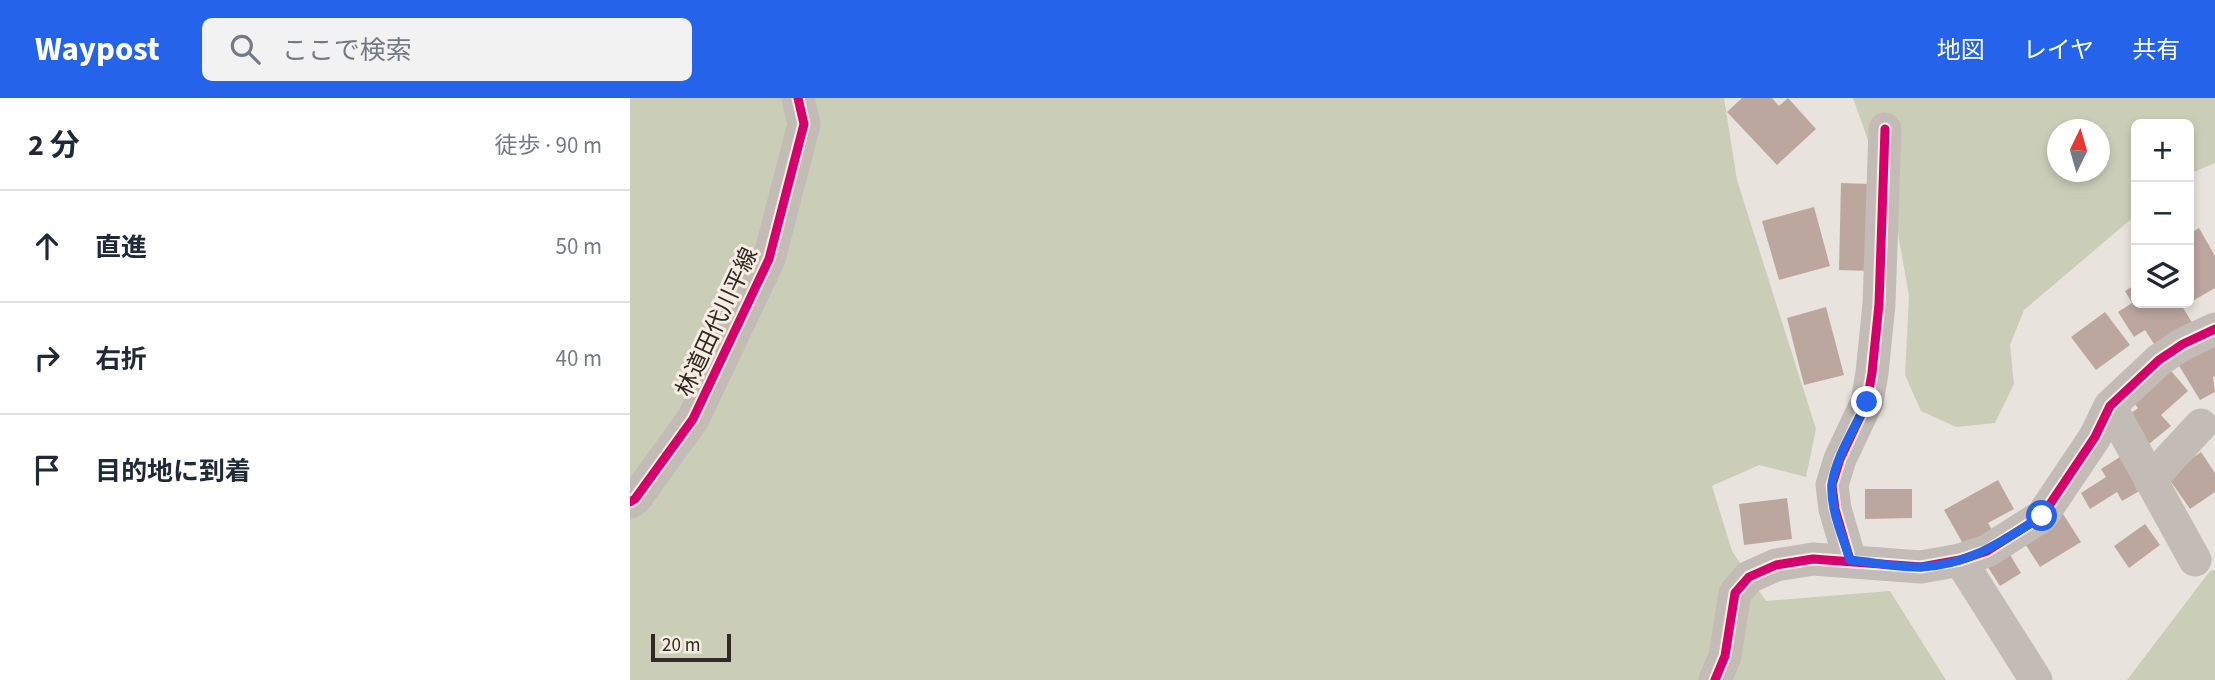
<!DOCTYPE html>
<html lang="ja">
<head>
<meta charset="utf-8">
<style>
	body { margin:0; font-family:"Source Sans 3","Noto Sans JP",sans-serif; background:#f2f2f3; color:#1f2937 }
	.controls { position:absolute; right:21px; top:21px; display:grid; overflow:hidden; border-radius:10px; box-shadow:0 4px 10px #0003 }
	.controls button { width:63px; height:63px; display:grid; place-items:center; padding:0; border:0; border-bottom:2px solid #e0e1e3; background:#fff; color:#1f2937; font:35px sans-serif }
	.compass { position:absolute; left:1417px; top:21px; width:63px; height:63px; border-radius:50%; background:#fff; box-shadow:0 4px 10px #0003; rotate:5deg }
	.scale { position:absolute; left:21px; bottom:18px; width:80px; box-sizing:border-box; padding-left:7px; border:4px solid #322925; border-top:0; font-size:19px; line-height:24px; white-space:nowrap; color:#322925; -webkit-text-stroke:5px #f8ede3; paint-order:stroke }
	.stop { position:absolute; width:21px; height:21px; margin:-16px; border:5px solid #2563eb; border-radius:50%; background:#fff }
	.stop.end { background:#2563eb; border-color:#fff; box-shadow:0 2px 7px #0008 }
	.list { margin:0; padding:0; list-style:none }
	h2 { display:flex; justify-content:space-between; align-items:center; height:91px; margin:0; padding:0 28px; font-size:30px }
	h2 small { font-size:23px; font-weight:400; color:#747a83 }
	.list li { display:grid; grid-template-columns:46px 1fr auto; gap:21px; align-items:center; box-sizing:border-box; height:112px; padding:0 28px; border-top:2px solid #e0e1e3 }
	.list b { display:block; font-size:26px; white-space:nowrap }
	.list em { font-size:23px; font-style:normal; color:#747a83 }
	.icon { flex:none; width:38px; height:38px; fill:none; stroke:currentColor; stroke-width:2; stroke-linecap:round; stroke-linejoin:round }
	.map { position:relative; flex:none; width:1585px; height:582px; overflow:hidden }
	header { display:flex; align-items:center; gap:42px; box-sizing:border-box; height:98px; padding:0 35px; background:#2563eb; color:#fff }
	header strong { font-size:33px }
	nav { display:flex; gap:38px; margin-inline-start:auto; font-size:24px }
	.search { width:490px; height:63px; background:#f2f2f3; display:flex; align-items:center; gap:18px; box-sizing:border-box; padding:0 24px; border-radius:10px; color:#747a83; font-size:26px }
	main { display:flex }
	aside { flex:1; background:#fff }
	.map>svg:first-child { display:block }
	.green { fill:#cbceb7; fill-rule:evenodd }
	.building { fill:#bca79f }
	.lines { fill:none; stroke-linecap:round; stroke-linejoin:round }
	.street { stroke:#c3bcb6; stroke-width:33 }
	.cycleway-casing { stroke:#f8ede3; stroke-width:13 }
	.cycleway { stroke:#d6006c; stroke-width:9 }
	.route { stroke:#2563eb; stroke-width:9 }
	.labels { text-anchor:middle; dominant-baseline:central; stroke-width:6; stroke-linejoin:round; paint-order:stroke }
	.street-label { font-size:23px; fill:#322925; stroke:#f8ede3 }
</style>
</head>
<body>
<header>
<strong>Waypost</strong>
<div class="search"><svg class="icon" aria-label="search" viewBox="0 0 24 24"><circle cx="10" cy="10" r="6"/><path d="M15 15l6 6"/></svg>ここで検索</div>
<nav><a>地図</a><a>レイヤ</a><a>共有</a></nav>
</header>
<main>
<aside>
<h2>2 分<small>徒歩 · 90 m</small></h2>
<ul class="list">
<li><svg class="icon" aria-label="ahead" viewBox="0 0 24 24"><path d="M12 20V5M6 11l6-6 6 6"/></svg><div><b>直進</b></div><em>50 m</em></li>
<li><svg class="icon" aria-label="right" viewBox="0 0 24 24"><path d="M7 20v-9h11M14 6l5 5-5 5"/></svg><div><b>右折</b></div><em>40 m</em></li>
<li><svg class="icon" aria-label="arrive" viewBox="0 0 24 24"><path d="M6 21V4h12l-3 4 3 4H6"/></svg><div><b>目的地に到着</b></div></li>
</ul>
</aside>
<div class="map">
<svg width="1585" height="582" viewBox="0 0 1585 582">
	<rect width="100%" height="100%" fill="#e9e3dd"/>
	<path class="green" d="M0,0H1094L1107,82L1186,331L1176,379L1129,367L1082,388L1102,453L1136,503L1260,493L1316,582H0Z
		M1223,0H1585V65L1559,76V26H1506V117L1394,212L1380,247L1384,286L1365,325L1326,329L1291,313L1275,277L1279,198L1265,119ZM1428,32H1470V74H1428Z
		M1585,472V582H1497L1580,473Z"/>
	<path class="building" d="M1112,0H1142L1149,8L1158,0L1186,31L1147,67L1097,14Z
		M1211,85L1240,86L1238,173L1209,172Z
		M1184,109L1200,168L1149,182L1132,123Z
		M1569,130L1585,158V190L1559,205V136Z
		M1506,186V205H1550L1563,226L1526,249L1515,232L1504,239L1488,214L1502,205L1495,193Z
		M1196,209L1214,277L1174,287L1157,220Z
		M1475,214L1500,247L1466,272L1441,239Z
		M1585,244V278L1583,279L1585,294L1570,302L1548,266Z
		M1537,268L1558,293L1531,317L1541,328L1519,346L1496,319L1508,310L1500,300Z
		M1571,354L1585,375V394L1560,411L1537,378Z
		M1493,357L1513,391L1492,403L1487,394L1460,411L1451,395L1476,379L1471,371Z
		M1368,382L1384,411L1358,425L1365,437L1337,453L1314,412Z
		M1235,391H1282V420L1235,421Z
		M1157,400L1162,441L1114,447L1109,406Z
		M1433,416L1451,444L1410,469L1392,441Z
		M1515,426L1530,447L1499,470L1484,448Z
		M1376,450L1391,475L1370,488L1354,463Z"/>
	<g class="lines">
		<path class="street" d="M1480,308L1565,462
			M1520,382L1571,327
			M0,404L5,401L63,321L139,161L174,26L168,0
			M1220,462L1205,411L1202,387L1210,361L1237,304L1242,275L1249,206L1255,31
			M1330,462L1406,582
			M1085,582L1095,558L1105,495L1119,479L1146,467L1183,461L1291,469L1330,462L1357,453L1412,418L1465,339L1480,308L1529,262L1553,246L1585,231"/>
		<g class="cycleway-casing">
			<path id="cycleway" d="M0,404L5,401L63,321L139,161L174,26L168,0
				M1220,462L1205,411L1202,387L1210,361L1237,304L1242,275L1249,206L1255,31
				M1085,582L1095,558L1105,495L1119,479L1146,467L1183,461L1291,469L1330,462L1357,453L1412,418L1465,339L1480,308L1529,262L1553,246L1585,231"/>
		</g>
		<use href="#cycleway" class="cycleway"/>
	</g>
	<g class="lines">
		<path class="route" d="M1237,304C1225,330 1206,358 1202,386C1200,411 1213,439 1220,462C1243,464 1268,470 1291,469C1339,467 1373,443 1412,418"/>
	</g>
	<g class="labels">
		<g class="street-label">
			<text transform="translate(87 224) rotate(-65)">林道田代川平線</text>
		</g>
	</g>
</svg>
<div class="controls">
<button>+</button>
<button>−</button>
<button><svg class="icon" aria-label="layers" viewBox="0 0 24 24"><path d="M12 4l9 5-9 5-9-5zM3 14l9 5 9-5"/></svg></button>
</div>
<svg class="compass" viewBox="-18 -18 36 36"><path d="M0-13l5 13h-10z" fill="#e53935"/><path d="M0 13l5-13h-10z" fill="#747a83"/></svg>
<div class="scale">20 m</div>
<div class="stop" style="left:1412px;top:418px"></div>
<div class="stop end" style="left:1237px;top:304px"></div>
</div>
</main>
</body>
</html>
